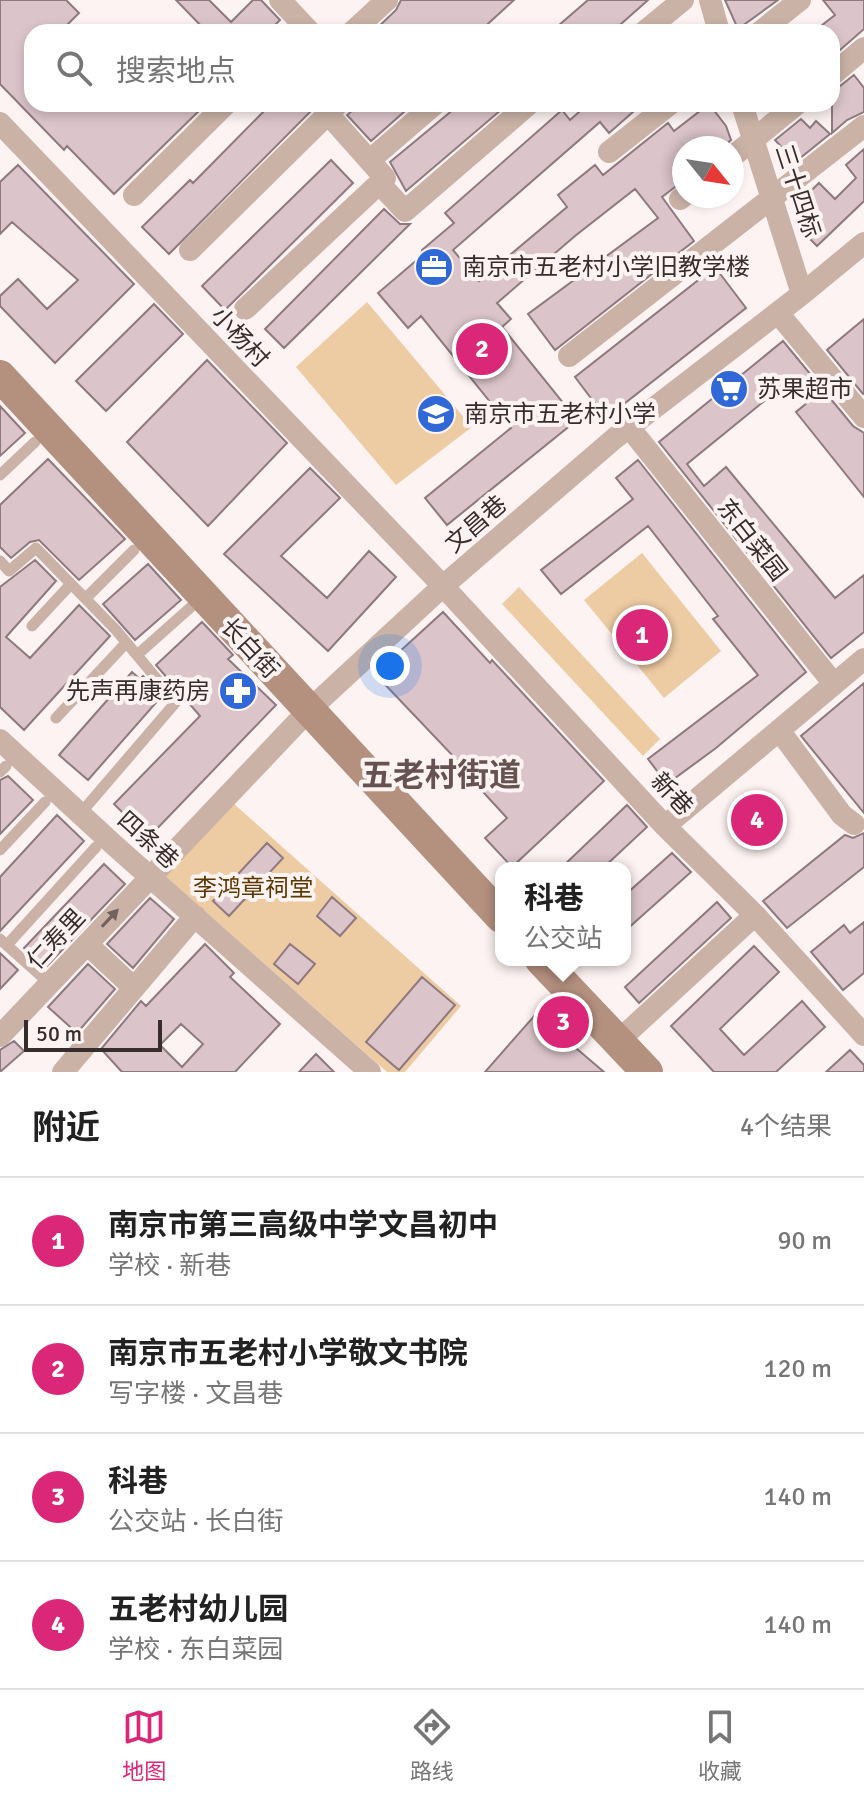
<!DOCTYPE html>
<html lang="zh">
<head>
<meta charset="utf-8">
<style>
	body { margin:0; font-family:Signika,"Noto Sans SC",sans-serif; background:#f6f6f6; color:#222 }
	.compass { position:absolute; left:672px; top:136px; width:72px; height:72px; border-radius:50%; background:#fff; box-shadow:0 4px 12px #0003; rotate:120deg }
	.scale { position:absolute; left:24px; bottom:20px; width:138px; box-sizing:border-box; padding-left:8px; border:4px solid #362d2c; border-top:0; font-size:22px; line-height:28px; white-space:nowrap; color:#362d2c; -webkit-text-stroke:6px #fdf3f2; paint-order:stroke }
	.you { position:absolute; left:390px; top:666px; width:28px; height:28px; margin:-20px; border:6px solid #fff; border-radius:50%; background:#1a73e8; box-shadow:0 0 0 12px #1a73e833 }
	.badge { display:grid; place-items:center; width:52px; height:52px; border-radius:50%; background:#db2777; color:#fff; font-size:26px; font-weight:700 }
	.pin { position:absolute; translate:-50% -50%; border:4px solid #fff; box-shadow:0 2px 8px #0006 }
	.popup { position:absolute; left:495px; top:862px; width:136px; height:104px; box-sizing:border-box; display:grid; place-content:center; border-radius:16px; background:#fff; filter:drop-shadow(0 2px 6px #0005); font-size:26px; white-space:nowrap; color:#767676 }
	.popup b { font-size:30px; color:#222 }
	.popup::after { content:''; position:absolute; left:50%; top:100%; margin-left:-16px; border:16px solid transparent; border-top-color:#fff }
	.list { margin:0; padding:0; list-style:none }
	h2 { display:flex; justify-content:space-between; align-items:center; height:104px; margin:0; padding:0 32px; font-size:34px }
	h2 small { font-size:26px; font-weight:400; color:#767676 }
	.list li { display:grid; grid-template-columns:52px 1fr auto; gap:24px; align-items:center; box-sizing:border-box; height:128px; padding:0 32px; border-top:2px solid #e0e0e0 }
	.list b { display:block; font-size:30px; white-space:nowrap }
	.list p { margin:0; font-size:26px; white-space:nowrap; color:#767676 }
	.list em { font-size:26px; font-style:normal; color:#767676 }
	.icon { flex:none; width:44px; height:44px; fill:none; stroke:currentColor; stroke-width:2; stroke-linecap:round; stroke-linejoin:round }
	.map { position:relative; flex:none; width:864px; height:1072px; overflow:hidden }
	.search { position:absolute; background:#fff; box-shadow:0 4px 12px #0003; left:24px; right:24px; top:24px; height:88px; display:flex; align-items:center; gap:20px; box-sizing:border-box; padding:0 28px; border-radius:24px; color:#767676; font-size:30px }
	.sheet { height:616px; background:#fff }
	nav { display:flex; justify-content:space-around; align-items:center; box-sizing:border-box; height:112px; border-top:2px solid #e0e0e0; background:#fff; font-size:22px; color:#767676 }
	nav a { display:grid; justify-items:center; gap:4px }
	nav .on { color:#db2777 }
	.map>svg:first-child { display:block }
	.green { fill:#edcba3 }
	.building { fill:#dbc5cb; stroke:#8e797f; stroke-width:2; fill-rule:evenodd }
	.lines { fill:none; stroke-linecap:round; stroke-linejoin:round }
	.lane { stroke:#cab2a6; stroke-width:11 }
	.street { stroke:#cab2a6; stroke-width:22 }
	.secondary { stroke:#b4907f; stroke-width:32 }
	.oneway { fill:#71625d }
	.labels { text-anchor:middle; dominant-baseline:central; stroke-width:8; stroke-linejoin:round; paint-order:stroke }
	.street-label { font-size:24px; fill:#362d2c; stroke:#fdf3f2 }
	.poi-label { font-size:24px; fill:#362d2c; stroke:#fdf3f2; text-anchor:start }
	.park-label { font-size:24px; fill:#5c3800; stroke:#fdf3f2 }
	.district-label { font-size:32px; font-weight:bold; fill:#665250; stroke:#fdf3f2 }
</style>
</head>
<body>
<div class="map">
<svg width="864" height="1072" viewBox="0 0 864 1072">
	<rect width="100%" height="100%" fill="#fdf3f2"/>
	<path class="green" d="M367,302L472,427L396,485L296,367Z
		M642,553L721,651L664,698L584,600Z
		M519,587L660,739L643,756L502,604Z
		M233,803L461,1006L405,1072H387L164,875Z"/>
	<path class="building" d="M0,0H66L79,13L60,32H32V60L26,66L32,72V104H206L114,194L67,146L64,150L0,84Z
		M176,0H209L231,22L253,0H261L280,20L268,32H207Z
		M401,0H514L479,32H373L396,10Z
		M588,0H648L612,32H551Z
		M725,0H778L738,29Z
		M823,0H864V29L832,57V32H813L835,15Z
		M854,75L864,88V112L847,120L832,133V89L840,86Z
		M271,104H318L169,254L142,227L190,180L193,183Z
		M360,104H413L371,141L347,115Z
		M460,104H508L406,191L390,162Z
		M588,104H642L609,133L600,122L453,250L479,281L567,207L558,195L595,165L603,175L668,123L674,131L709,104L726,126L731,140L722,148H684V180L662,197L694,241L555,350L528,314L658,218L635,189L575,236L497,303L511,319L502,327L577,420L447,525L425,498L511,428L421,316L408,328L378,293L424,254L422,250L454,223L445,213L562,110L570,120Z
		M801,119L810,128L816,121L830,134L789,167L782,159L787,153L775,140Z
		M864,149V201L817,246L803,232L811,224L794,207L819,183L835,199L856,178L846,165Z
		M331,160L353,183L225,310L202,286Z
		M18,165L134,284L55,363L0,306V296L18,279L47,309L78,280L12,222L0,234V182Z
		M384,209L400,224H410L284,348L265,329Z
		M715,267L746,308L606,418L575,377Z
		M154,304L183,334L106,411L76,381Z
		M864,319V393L863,394L827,350Z
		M783,341L853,426L864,433V497L796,412L813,398L795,376L687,464L704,486L726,467L835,598L864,575V632L831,658L659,442Z
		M207,360L287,443L208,526L127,442Z
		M0,406L25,433L0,456Z
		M48,459L125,539L79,580L39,540L30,542L11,558L0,547V505Z
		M638,460L806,672L716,748L667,784L648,759L758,675L713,619L718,616L648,526L561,594L541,570L633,499L616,478Z
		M310,468L340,498L281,556L327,598L369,551L396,577L328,651L224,554Z
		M35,560L56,581L6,637L30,658L79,605L110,636L24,730L0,707V587Z
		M148,564L181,600L135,640L103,604Z
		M443,612L490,663L492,660L604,781L512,867L485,838L507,818L472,780L474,778L375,674Z
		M202,622L233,655L228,659L276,705L148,838L114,804L200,716L156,665Z
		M132,672L140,679L143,676L161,697L88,780L59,755Z
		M864,683V813L801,736Z
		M8,776L33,800L0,834V780Z
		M627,805L647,827L603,868H561Z
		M57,815L84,841L0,931V877Z
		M864,833V867L787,928L763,901L845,835L853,838Z
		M267,843L283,858L229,916L213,901Z
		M672,853L691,872L625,931V895Z
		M104,864L125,884L45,968L24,948Z
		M332,897L356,918L340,936L317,916Z
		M150,898L174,919L133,968L107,944Z
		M717,902L731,918L639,1003L625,987Z
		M864,922V973L843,990L811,952L844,925L850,933Z
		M205,944L234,973L230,977L280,1024L235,1072H122L101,1049L141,1001L146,1006ZM181,1024L203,1044L182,1067L160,1045Z
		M290,944L315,964L298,984L274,964Z
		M754,946L779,972L720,1029L744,1055L802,1001L825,1027L776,1072H714L671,1026Z
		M0,953L18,970L0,989Z
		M88,964L115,989L77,1033L48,1007Z
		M422,977L455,1005L399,1070L366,1042Z
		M536,1014L604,1072H485Z
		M14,1041L24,1051L0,1072V1050Z
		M850,1050L864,1065V1072H826Z
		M316,1054L334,1072H299Z"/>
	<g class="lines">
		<path class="lane" d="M0,475L35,442
			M0,561L9,571L36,548L116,630L176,702L80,814
			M86,598L134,550
			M32,626L71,584
			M137,655L191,607
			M56,718L126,643
			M0,772L6,766
			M0,850L45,802
			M0,939L50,984
			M7,945L96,847"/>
		<path class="street" d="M280,0L310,32
			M710,0L719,32
			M352,32L387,0
			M644,32L683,0
			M760,32L800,0
			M832,75L864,48
			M742,104L802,294
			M0,123L443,586L665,826L755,915L864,1035
			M609,152L670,104
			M732,157L797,104
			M370,160L435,104
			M379,183L405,211L529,104
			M134,195L226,104
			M680,199L684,196
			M190,250L337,105
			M245,309L385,178L328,114
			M778,313L864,417
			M569,356L864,126
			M629,427L834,684
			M779,730L842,815L854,824
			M0,740L114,845L370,1072
			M665,826L864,659
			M87,944L134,988
			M0,1036L308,711L443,586L615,438L802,294L864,243
			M617,1042L755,915
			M63,1072L195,916"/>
		<path class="secondary" d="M0,376L501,917
			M541,960L647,1072"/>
	</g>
	<defs><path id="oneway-solid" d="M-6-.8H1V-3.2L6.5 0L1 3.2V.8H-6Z" transform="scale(2)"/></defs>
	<use class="oneway" href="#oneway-solid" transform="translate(110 918) rotate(-47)"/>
	<defs>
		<g id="office-disc" transform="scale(2)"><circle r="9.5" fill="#3069d7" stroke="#fdf3f2"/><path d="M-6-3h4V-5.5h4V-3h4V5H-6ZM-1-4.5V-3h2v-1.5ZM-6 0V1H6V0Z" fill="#fff"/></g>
		<g id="supermarket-disc" transform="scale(2)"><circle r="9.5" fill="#3069d7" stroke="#fdf3f2"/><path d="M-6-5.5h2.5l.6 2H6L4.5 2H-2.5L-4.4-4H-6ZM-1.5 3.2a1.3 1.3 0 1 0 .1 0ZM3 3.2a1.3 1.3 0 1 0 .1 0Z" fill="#fff"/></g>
		<g id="school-disc" transform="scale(2)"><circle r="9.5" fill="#3069d7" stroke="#fdf3f2"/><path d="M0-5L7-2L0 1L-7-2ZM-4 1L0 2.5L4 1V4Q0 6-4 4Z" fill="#fff"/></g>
		<g id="pharmacy-disc" transform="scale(2)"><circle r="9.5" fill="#3069d7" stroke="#fdf3f2"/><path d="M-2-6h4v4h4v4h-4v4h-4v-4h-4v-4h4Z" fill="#fff"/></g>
	</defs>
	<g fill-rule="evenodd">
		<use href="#office-disc" x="434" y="267"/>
		<use href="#supermarket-disc" x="729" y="389"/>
		<use href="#school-disc" x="436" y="414"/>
		<use href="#pharmacy-disc" x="238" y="691"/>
	</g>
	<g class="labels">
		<g class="street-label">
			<text transform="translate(798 191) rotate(72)">三十四标</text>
			<text transform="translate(240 337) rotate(47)">小杨村</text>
			<text transform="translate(476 524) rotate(-41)">文昌巷</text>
			<text transform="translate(752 540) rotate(52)">东白菜园</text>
			<text transform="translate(250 648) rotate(47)">长白街</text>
			<text transform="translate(672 794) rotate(47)">新巷</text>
			<text transform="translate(148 840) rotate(42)">四条巷</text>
			<text transform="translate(56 939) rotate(-47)">仁寿里</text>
		</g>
		<g class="poi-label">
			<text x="462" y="267">南京市五老村小学旧教学楼</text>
			<text x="757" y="389">苏果超市</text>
			<text x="464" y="414">南京市五老村小学</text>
			<text x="210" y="691" text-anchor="end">先声再康药房</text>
		</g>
		<g class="park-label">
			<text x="253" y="888">李鸿章祠堂</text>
		</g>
		<g class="district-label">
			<text x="441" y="775">五老村街道</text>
		</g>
	</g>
</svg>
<svg class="compass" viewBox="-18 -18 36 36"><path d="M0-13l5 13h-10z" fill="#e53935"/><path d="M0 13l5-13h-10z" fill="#767676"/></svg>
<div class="scale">50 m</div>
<div class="you"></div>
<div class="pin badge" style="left:642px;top:635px">1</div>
<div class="pin badge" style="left:482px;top:349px">2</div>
<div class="pin badge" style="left:563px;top:1022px">3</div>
<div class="popup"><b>科巷</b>公交站</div>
<div class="pin badge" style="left:757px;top:820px">4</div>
<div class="search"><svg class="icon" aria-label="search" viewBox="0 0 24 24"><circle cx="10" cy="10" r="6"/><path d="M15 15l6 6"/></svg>搜索地点</div>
</div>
<section class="sheet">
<h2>附近<small>4个结果</small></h2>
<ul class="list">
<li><span class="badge">1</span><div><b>南京市第三高级中学文昌初中</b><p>学校 · 新巷</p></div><em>90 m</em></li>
<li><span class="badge">2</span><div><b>南京市五老村小学敬文书院</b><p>写字楼 · 文昌巷</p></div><em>120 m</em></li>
<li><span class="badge">3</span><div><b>科巷</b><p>公交站 · 长白街</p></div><em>140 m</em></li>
<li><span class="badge">4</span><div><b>五老村幼儿园</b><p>学校 · 东白菜园</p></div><em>140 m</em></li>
</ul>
</section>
<nav>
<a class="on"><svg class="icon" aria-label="map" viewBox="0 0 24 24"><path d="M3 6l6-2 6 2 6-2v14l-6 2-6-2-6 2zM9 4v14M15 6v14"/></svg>地图</a>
<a><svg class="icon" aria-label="directions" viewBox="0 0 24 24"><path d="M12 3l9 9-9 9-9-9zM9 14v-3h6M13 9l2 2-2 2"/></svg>路线</a>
<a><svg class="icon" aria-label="saved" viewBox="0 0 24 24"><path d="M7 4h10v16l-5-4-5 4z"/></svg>收藏</a>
</nav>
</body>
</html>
